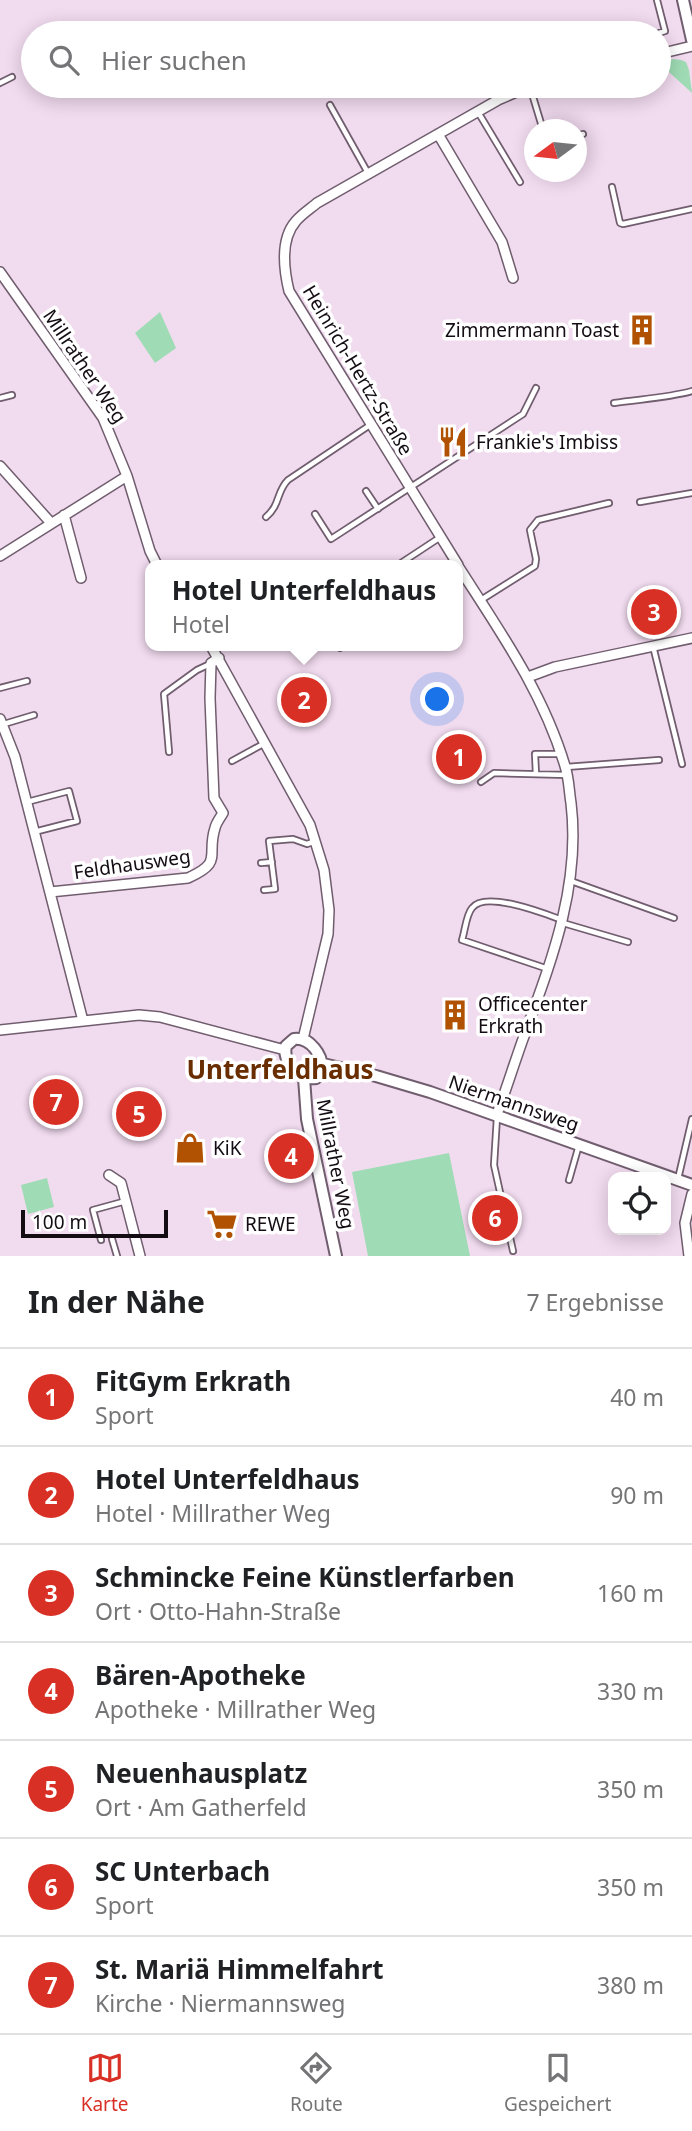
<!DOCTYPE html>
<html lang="de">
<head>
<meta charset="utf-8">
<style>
	body { margin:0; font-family:"Noto Sans",sans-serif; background:#f6f6f6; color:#202124 }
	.controls { position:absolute; right:21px; bottom:21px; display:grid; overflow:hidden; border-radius:14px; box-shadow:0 4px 18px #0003 }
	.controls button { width:63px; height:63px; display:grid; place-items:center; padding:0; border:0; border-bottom:2px solid #e0e0e0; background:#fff; color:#202124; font:35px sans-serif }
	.compass { position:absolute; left:524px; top:119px; width:63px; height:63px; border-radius:50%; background:#fff; box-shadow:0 4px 18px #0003; rotate:255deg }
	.scale { position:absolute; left:21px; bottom:18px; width:147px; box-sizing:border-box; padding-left:7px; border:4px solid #130c13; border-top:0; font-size:19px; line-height:24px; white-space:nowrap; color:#130c13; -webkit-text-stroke:5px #fff; paint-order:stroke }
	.you { position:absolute; left:438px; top:700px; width:24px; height:24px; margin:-18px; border:5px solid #fff; border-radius:50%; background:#1a73e8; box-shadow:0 0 0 10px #1a73e833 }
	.badge { display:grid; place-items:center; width:46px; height:46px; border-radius:50%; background:#d93025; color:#fff; font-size:23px; font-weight:700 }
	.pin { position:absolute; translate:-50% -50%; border:4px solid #fff; box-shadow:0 2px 7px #0006 }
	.popup { position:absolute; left:145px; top:560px; width:318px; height:91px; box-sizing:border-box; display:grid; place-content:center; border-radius:14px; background:#fff; filter:drop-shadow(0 2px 5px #0005); font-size:23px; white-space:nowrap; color:#757577 }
	.popup b { font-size:26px; color:#202124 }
	.popup::after { content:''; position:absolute; left:50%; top:100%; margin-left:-14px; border:14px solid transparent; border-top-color:#fff }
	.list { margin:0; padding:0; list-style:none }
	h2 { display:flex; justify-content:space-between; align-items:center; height:91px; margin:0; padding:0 28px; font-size:30px }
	h2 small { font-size:23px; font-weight:400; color:#757577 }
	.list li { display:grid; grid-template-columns:46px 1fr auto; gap:21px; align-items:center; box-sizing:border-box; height:98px; padding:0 28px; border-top:2px solid #e0e0e0 }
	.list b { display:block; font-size:26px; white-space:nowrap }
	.list p { margin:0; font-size:23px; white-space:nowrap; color:#757577 }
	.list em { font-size:23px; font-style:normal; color:#757577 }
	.icon { flex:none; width:38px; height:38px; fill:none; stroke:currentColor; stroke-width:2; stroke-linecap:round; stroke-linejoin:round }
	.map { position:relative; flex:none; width:692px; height:1256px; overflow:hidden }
	.search { position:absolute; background:#fff; box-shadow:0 4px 18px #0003; left:21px; right:21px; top:21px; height:77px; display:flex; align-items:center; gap:18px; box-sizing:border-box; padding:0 24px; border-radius:38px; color:#757577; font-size:26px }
	.sheet { height:777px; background:#fff }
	nav { display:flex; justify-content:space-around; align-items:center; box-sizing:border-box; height:98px; border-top:2px solid #e0e0e0; background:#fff; font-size:19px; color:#757577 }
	nav a { display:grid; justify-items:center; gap:4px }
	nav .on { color:#d93025 }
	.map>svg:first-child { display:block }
	.green { fill:#9fdcb5 }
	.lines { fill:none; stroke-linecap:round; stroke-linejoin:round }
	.service-casing { stroke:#705d6e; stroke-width:8 }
	.minor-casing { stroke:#705d6e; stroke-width:12 }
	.tertiary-casing { stroke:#705d6e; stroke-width:14 }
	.service { stroke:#fff; stroke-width:4.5 }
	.minor { stroke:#fff; stroke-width:9 }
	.tertiary { stroke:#fff; stroke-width:10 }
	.labels { text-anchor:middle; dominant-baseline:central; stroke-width:7; stroke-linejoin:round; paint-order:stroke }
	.poi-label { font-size:19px; fill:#130c13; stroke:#fff; text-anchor:start }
	.street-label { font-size:19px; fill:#130c13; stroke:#fff }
	.district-label { font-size:26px; font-weight:bold; fill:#692d00; stroke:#fff }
</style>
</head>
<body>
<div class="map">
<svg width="692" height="1256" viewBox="0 0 692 1256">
	<rect width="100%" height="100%" fill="#f1dbef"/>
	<path class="green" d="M673,59L681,60L686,62L689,70L692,93L659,63Z
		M160,312L176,348L155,363L135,333Z
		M449,1153L470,1256H368L352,1172Z
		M47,1178L54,1207L28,1214L21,1185Z"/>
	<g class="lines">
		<g class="service-casing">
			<path id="service" d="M657,0L665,31L659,33
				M0,83L12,77
				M530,87L543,130
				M330,105L368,173
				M478,112L520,182
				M576,136L583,134
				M612,187L620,223L623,224L692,209
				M0,398L12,395
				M614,403C640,399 667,398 692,391
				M366,491L378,509
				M640,502L692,493
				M315,514L331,539L523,414L536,388
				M266,517C281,504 276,492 288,480L370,425
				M398,565L439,538
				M481,600L535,566L536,559L530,530L538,520L609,503
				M338,646L340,648L344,646
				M653,646L682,764
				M0,688L27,681
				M4,724L34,715
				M169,752L164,694L197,670L210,664
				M232,761L265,743
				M566,767L659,760
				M536,774L535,754H560
				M481,782L494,773L568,775
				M27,802L69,791L77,821L34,832
				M261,863L272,862
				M571,881L674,918
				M264,890L275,889L269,841L293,839L307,844L316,841
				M563,923L628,942
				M548,969L462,940C465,931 466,915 472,908C485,890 546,914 562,920
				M497,1117L494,1165L513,1251
				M678,1179L692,1119
				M569,1180L579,1145
				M112,1239L117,1256
				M101,1240L93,1210L126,1201"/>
		</g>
		<g class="minor-casing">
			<path id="minor" d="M659,54L692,46
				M438,134L502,242L513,278
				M0,272L103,418L127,476L150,551L157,565
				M0,466L51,523
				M64,515L81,578
				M0,556L127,476
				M458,565L289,291C284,270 280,239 296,221C302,214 310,209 317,203L498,100L530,86
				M458,566C499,630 543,692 565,766C569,778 569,791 571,803C581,886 551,962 523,1039C514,1064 506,1090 497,1114
				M211,646L310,825L324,870L329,910L328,934L303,1039
				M528,677L555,667L692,638
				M0,719L15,757L83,1021
				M50,892L188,878C224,862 206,856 215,828C216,823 220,818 223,813L214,798L210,698L211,663L219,658
				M0,1030L139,1015L160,1017L285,1050
				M109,1175L121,1183L140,1256
				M689,1256L685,1223L692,1194"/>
		</g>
		<g class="tertiary-casing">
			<path id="tertiary" d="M683,0L692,40
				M294,1039C310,1037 323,1055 322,1070L316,1078C299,1081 282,1062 286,1046Z
				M323,1064L376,1076L430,1092L692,1185
				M304,1078L307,1119L336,1256"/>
		</g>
		<use href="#service" class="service"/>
		<use href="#minor" class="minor"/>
		<use href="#tertiary" class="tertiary"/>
	</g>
	<defs>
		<g id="building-bare" transform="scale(2.415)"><path d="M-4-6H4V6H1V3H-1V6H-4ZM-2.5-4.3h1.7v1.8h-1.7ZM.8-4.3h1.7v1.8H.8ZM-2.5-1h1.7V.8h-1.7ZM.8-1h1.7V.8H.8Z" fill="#b05201" stroke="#fff" stroke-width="2.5" paint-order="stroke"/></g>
		<g id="restaurant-bare" transform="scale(2.415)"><path d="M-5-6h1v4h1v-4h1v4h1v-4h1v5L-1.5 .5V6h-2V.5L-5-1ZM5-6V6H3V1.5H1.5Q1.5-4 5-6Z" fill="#b05201" stroke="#fff" stroke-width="2.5" paint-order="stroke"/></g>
		<g id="shop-bare" transform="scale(2.415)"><path d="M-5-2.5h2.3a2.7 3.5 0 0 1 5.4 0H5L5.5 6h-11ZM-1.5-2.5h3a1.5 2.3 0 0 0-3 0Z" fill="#b05201" stroke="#fff" stroke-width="2.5" paint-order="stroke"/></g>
		<g id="supermarket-bare" transform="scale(2.415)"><path d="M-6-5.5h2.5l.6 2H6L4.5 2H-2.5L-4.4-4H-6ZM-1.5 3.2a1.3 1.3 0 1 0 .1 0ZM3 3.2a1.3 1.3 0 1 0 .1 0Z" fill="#b05201" stroke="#fff" stroke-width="2.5" paint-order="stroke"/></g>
	</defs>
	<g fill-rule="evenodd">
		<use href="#building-bare" x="642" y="330"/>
		<use href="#restaurant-bare" x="453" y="442"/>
		<use href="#building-bare" x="455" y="1015"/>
		<use href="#shop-bare" x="190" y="1148"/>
		<use href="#supermarket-bare" x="222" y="1224"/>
	</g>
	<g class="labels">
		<g class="poi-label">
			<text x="619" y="330" text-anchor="end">Zimmermann Toast</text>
			<text x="476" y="442">Frankie's Imbiss</text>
			<text x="478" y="1004">Officecenter<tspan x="478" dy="22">Erkrath</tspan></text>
			<text x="213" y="1148">KiK</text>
			<text x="245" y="1224">REWE</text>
		</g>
		<g class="street-label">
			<text transform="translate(85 366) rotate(56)">Millrather Weg</text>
			<text transform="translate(358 370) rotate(59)">Heinrich-Hertz-Straße</text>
			<text transform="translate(132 864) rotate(-8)">Feldhausweg</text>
			<text transform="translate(514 1103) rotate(19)">Niermannsweg</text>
			<text transform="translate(336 1164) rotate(79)">Millrather Weg</text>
		</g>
		<g class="district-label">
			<text x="280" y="1069">Unterfeldhaus</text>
		</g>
	</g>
</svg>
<div class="controls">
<button><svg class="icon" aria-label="locate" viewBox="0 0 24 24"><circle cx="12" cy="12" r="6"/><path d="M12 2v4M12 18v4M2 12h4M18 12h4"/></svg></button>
</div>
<svg class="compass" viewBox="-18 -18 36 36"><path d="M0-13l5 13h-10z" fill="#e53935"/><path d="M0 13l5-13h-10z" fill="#757577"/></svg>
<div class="scale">100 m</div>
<div class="you"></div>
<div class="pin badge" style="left:459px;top:757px">1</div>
<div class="pin badge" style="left:304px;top:700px">2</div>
<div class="popup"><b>Hotel Unterfeldhaus</b>Hotel</div>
<div class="pin badge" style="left:654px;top:612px">3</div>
<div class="pin badge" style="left:291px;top:1156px">4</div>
<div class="pin badge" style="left:139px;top:1114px">5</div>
<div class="pin badge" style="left:495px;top:1218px">6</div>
<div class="pin badge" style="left:56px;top:1102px">7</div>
<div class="search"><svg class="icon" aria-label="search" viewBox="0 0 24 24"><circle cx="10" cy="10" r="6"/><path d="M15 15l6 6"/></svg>Hier suchen</div>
</div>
<section class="sheet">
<h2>In der Nähe<small>7 Ergebnisse</small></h2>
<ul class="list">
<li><span class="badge">1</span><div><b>FitGym Erkrath</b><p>Sport</p></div><em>40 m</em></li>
<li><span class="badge">2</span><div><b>Hotel Unterfeldhaus</b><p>Hotel · Millrather Weg</p></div><em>90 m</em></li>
<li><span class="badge">3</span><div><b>Schmincke Feine Künstlerfarben</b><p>Ort · Otto-Hahn-Straße</p></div><em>160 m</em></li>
<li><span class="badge">4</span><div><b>Bären-Apotheke</b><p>Apotheke · Millrather Weg</p></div><em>330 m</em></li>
<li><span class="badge">5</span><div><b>Neuenhausplatz</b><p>Ort · Am Gatherfeld</p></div><em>350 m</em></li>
<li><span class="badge">6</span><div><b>SC Unterbach</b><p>Sport</p></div><em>350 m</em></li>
<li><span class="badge">7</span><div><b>St. Mariä Himmelfahrt</b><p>Kirche · Niermannsweg</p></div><em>380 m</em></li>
</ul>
</section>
<nav>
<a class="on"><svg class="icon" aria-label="map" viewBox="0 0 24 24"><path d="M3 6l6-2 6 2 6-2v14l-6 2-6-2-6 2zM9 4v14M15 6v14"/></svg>Karte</a>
<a><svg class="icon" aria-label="directions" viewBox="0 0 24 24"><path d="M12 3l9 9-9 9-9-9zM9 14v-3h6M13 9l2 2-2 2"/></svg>Route</a>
<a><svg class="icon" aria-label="saved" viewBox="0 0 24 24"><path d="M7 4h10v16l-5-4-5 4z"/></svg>Gespeichert</a>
</nav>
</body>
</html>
